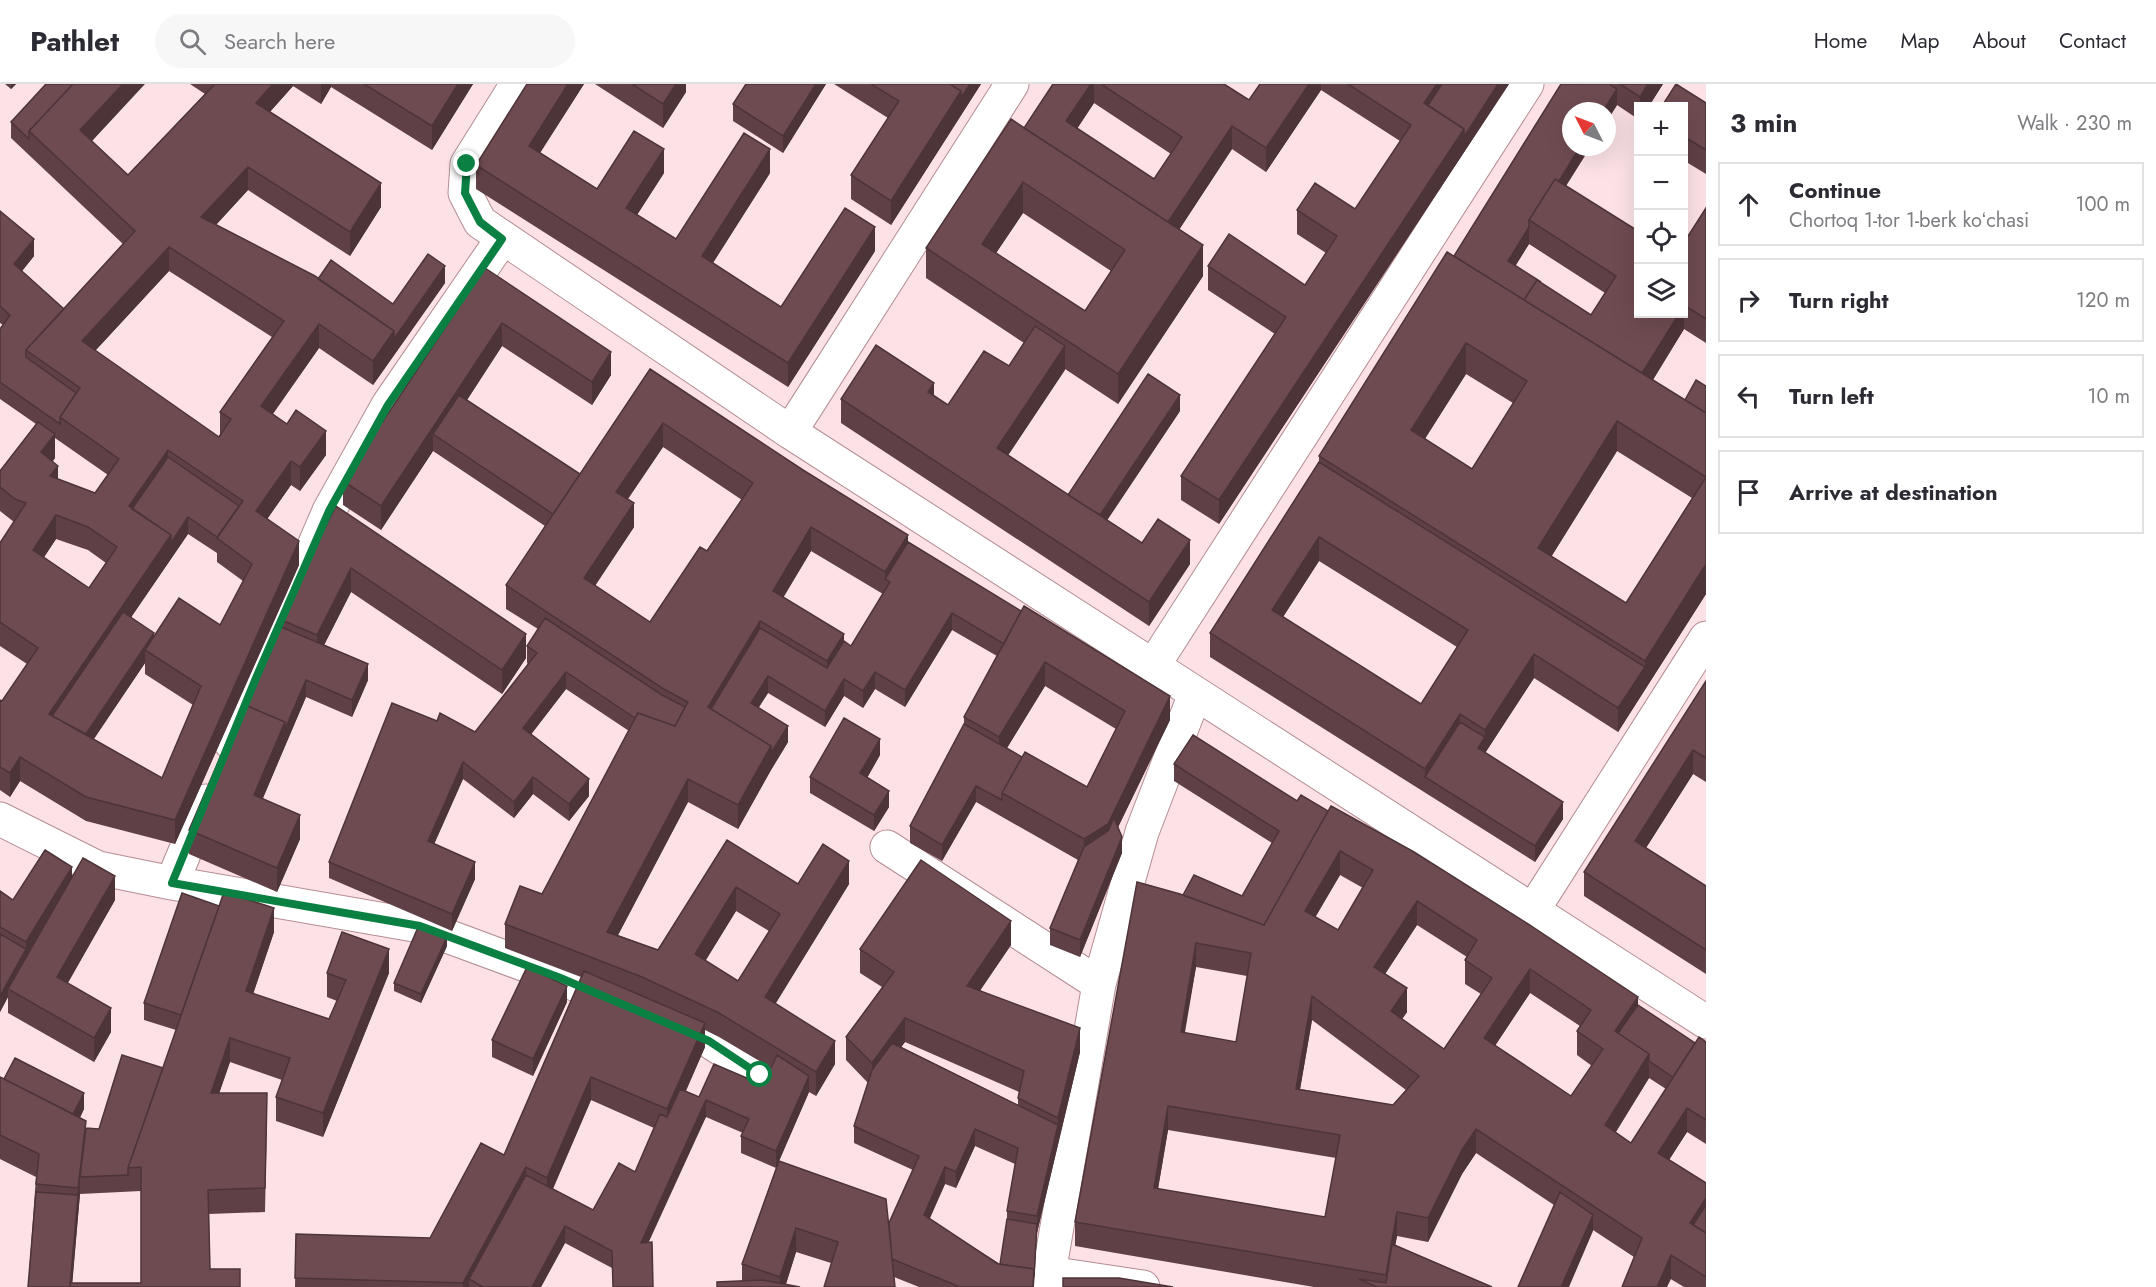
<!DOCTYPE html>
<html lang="en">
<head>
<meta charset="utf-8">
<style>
	body { margin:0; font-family:Jost,sans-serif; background:#f7f7f7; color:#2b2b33 }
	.controls { position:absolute; right:18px; top:18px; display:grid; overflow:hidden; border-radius:0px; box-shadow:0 6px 24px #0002 }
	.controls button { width:54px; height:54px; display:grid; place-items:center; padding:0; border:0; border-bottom:2px solid #e1e1e2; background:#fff; color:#2b2b33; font:30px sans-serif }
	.compass { position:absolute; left:1562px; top:18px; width:54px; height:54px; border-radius:50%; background:#fff; box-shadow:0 6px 24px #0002; rotate:312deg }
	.stop { position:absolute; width:18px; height:18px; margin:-14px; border:4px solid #0b8043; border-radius:50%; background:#fff }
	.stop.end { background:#0b8043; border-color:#fff; box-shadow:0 2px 6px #0008 }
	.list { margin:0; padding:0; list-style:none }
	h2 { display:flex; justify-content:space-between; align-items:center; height:78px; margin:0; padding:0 24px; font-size:26px }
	h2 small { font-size:20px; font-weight:400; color:#7c7c81 }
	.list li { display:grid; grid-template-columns:39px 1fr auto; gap:18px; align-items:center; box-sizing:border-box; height:84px; margin:0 12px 12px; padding:0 12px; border:2px solid #e1e1e2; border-radius:0px }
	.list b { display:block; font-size:22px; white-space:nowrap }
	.list p { margin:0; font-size:20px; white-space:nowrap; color:#7c7c81 }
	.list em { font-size:20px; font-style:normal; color:#7c7c81 }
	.icon { flex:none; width:33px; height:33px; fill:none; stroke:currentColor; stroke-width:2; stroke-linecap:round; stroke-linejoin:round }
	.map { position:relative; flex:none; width:1706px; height:1203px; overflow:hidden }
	header { display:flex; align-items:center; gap:36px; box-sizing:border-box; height:84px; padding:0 30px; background:#fff; border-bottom:2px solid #e1e1e2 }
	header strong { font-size:28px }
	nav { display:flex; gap:33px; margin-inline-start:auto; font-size:21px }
	.search { width:420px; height:54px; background:#f7f7f7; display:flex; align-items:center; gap:15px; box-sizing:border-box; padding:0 21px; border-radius:33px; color:#7c7c81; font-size:22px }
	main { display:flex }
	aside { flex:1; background:#fff }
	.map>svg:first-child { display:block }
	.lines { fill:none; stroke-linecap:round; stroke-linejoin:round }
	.minor-casing { stroke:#b58d94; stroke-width:35 }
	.minor { stroke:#fff; stroke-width:33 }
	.wall { fill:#5f4046; fill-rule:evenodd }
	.shaded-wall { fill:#4d3439 }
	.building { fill:#6e4b51; stroke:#4d3439; stroke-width:1.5; fill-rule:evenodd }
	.route { stroke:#0b8043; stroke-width:8 }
</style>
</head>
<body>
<header>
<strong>Pathlet</strong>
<div class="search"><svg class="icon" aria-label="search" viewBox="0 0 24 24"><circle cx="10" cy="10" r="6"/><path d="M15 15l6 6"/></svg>Search here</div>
<nav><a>Home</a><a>Map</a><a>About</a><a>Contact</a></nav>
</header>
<main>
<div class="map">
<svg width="1706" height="1203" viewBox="0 0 1706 1203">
	<rect width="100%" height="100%" fill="#fce2e6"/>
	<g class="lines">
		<g class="minor-casing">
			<path id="minor" d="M517,0L467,80L465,109L480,138L790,348L1706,938
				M790,348L1012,0
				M1153,582L1527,0
				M230,658L329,427L388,321L502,155
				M0,735L98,784L172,799L420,842L558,893L618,919
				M887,763L1099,900
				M172,799L206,717
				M1533,826L1706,554
				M663,938L709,957L761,991
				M1049,1189L1143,1203
				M1048,1203L1049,1189L1099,900L1142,748L1195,610"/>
		</g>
		<use href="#minor" class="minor"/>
	</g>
	<path class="wall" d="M5,0H16L11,5Z
		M190,0H473L432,66L331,3L321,20L293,2L270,28L381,123L350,172L248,106L216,141L318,195L393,220L445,199L373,301L319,264L273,330L326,371L300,407L291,401L267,435L299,481L175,760L86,737L20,697L10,713L0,706V616L2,617L27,580L0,562V459L14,438L0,427V387L36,340L0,315V245L3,241L0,239V127L34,172L22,187L64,225L123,160L11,54V38L92,57L128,91L205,10ZM169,187L272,253L220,328V350L219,353L95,267ZM55,354L108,391L95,409L58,396L53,377L55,374ZM188,450L217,469V478L243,497L220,541L154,552L131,533ZM56,455L88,466L106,479L89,504L44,473ZM145,579V590L193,621L162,694L94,655Z
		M527,0H584L540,69L597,105L664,89L637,131L676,155L770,89L713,179L781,223L875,167L788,303L476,105V81Z
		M595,0H686V8L663,44Z
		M826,0L783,69L733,37V20Z
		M834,0H981L891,141L851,115V91L888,34Z
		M1053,0H1224L1249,16L1260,0H1509L1219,440L1181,416V392L1275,250L1208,206V182L1305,201L1326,169L1297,150V126L1355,125L1400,57L1321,6L1266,88L1232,65L1179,146L1203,192L1118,320L1065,285L1008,371L1068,411L1180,327L1107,436L1142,459L1190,480L1149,542L841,339V315L934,311L948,321L1009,282L1024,259L926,194V164L1024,44ZM1094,19L1171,70L1154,95L1077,45ZM1023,129L1111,187L1085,227L996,169Z
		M1561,0H1663L1649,22H1638V35L1617,21L1566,102L1638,230L1706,124V259L1684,245L1653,296L1685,316L1706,302V510L1618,648L1534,594L1485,669L1563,735L1535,778L1210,573V549L1319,378V372L1454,172ZM1529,160L1605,209L1591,231L1515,182ZM1466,290L1513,319L1472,385L1425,355ZM1617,367L1692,414L1626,519L1551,473ZM1319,477L1457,563L1421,620L1283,533Z
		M1706,19V90L1683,76V22Z
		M485,184L611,291L592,321L502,262L467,316L580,390L650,285L908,458L1170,636L1118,743L1122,769L1080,873L1050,861V844L1078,776L976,718L942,777L910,759V742L964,640V633L997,572L952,546L905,623L875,605L863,624L844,612L825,643L768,609L758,624L788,658L771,686L738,745L688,718L618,851L658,866L727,756L798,800H849L775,920L835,980L816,1012L809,1008L779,1077L889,1139L913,1086L854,1059V1042L868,999L846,976V953L882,903L860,889V865L1011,861L980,906L1080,968L1037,1149L1034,1203H919L894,1193L831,1179L796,1168L786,1200L742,1197V1180L776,1084L741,1069V1052L743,1049L706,1033L612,1184L565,1159L541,1203H295L296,1150L430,1154L504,1071L581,893L505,864V840L542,810L629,647L566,605L531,650L589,712L569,737L533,710L514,734L463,695L434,760L475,795L452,847L329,794V778L437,637L475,648L528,580L527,579V562L538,545L506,525V501L545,442L433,367L381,446L343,421V397ZM663,363L742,416L707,467L650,538L595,502L634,443L628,415ZM811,467L883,510L851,562L783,513ZM1045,602L1116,645L1087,703L1022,673L1007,664ZM736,827L769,847L738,897L705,877ZM705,946L719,953L771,984L763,1001L699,1013L686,1007L705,963ZM905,958L1019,1008L1018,1014V1021L901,963ZM591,1016L654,1044L635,1088L593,1126L553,1105ZM975,1062L1015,1080L1007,1127V1135L1000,1180L929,1135L945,1100L956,1104Z
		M336,422L526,574L502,610L351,508L324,561L368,596L352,633L306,613L285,662L263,714L300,755L277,808L189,770V746L245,621L279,542V535Z
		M1706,597V698L1693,690L1646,764L1706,802V890L1584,812V788Z
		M880,671L867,694L889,723L874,747L810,709V693Z
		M1174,680L1297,717L1638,921L1695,959L1706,958V1060L1687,1048L1669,1076L1706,1099V1203H1684L1634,1173L1593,1146V1147L1476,1069L1462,1090L1428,1158L1397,1152L1395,1161L1492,1203H1314L1075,1162V1138L1183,811L1242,812L1272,759L1174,697ZM1340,791L1363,804L1338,846L1315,833ZM1417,841L1467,873L1465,876V900L1481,910L1444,965L1402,935L1407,928L1385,890ZM1196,883L1247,892L1236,958L1184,949ZM1530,909L1580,942L1577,947V971L1592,982L1571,1012L1495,962ZM1312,936L1406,1006L1393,1021L1300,1005ZM1649,994L1666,1005L1631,1059L1616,1048ZM1168,1046L1336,1074L1325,1133L1158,1105Z
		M72,793L115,816L68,899L111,948L94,978L8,929V913L0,928V807L13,816Z
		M274,848L253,910L329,935L337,917L327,913V889H389L323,1053L276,1037V1013L282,996L230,978L219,1009L267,1033L265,1128L209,1130L210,1185L240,1203H28L36,1093L0,1075V993L84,1025L80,1034L86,1044L99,1045L163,984L176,946L144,936V919ZM141,1107V1199H72L80,1110Z
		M447,862L421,919L394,907V899Z
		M567,918L533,992L492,973V956Z"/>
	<path class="shaded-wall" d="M11,0H16L11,5Z
		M123,0H145L80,70V46Z
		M273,0H293V2L256,43V19Z
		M321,0H331V3L321,20Z
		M458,0H473L432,66V42Z
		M568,0H584L529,86V62Z
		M676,0H686V8L663,44V20Z
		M816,0H826L783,69V52Z
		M970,0H981L891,141V117L961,7Z
		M1091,0H1094V19L1066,61V37Z
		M1309,0H1321V6L1266,88V64Z
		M1437,0H1442L1432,32L1424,19Z
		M1498,0H1509L1219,440V416L1464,45Z
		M1648,0H1663L1649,22H1640V13Z
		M1617,5V21L1607,37V27H1603Z
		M1232,42V65L1165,167V143Z
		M1580,63H1590L1540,143L1533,138Z
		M664,65V89L626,148V124Z
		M770,65V89L702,196V172Z
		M248,83V106L201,157V133Z
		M1023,98V129L982,190V160Z
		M381,99V123L350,172V148Z
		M875,143V167L788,303V279Z
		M1529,143V160L1508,194V177Z
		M34,155V172L14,197V180Z
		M1203,161V192L1118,320V290Z
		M169,163V187L82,281V257Z
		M445,182V199L373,301V277L394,247Z
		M1684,221V245L1639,318V294L1679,230H1683Z
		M502,239V262L441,356L433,350V367L381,446V422Z
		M319,240V264L261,346V322Z
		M1466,259V290L1411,376V346Z
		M1065,262V286L997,388V364Z
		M611,268V291L592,321V298Z
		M934,299V323L928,308Z
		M1180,311V327L1096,453V436Z
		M1617,337V367L1538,494V464Z
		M663,339V363L616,432V408Z
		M326,347V371L300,407V383Z
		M55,350V374L41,392V368Z
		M168,366V390L129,429V422Z
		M291,377V401L256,451V427Z
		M58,382V406L50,392Z
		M634,419V443L584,518V494Z
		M56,431V455L33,490V466Z
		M188,433V450L57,642L49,630L171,451Z
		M811,443V467L773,531V507Z
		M908,451V475L890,498L885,495V488Z
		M1319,453V477L1272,550V526Z
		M1190,456V480L1149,542V518Z
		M299,457V481L175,760V736Z
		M1706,480V510L1618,648V624L1645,583V577Z
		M351,484V508L317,575V551Z
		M952,529V546L905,623V606Z
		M760,537V561L715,635L708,623Z
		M154,549V566H145V579L82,672V656Z
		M526,550V574L502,610V586Z
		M844,550V574L827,601V577Z
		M1534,570V594L1478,680V664L1485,653V646Z
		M1045,578V602L999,677V653Z
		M368,580V596L352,633V616Z
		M566,588V605L523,661V644Z
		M875,588V605L863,624V607Z
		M768,592V609L751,636V619Z
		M844,595V612L825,643V627Z
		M306,596V613L254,735V711L285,638Z
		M1170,612V636L1108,764L1084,779V755Z
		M1460,630V654L1425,693V685Z
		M788,642V658L771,686L738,745V721L771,662Z
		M880,655V671L860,706V689Z
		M1693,666V690L1635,781V757Z
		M20,673V697L10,713V689Z
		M463,678V695L428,774V757Z
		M533,693V710L514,734V718Z
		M589,695V712L569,737V720Z
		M688,695V718L607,872V848Z
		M976,702V718L942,777V761Z
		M889,707V723L874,747V731Z
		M1563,718V735L1535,778V762Z
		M300,731V755L277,808V784Z
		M1122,753V769L1080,873V856Z
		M1340,767V791L1305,851V827Z
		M849,777V800L765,937V913Z
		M475,778V795L452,847V830Z
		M72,783V807L8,905V913L0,928V912L26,865V858Z
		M115,792V816L57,917V893Z
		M736,803V827L695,894V870Z
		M1417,817V841L1374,907V883Z
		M274,824V848L246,931V907Z
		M1011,837V861L967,926V902Z
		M447,853V862L421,919V910Z
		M1196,859V883L1181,972V948Z
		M389,865V889L323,1053V1029Z
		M1530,885V909L1484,978V954Z
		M567,902V918L533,992V975Z
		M1407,904V928L1391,951V927Z
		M1312,912V936L1296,1029V1005Z
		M1638,913V937L1615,955V947Z
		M111,924V948L94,978V954Z
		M905,934V958L872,1003V979Z
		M705,939V963L667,1049V1025Z
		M1080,944V968L1037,1149V1132L1058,1041V1034Z
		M230,954V978L211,1033V1009Z
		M835,957V980L816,1012V988Z
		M1649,970V994L1605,1065V1041Z
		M809,992V1008L776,1084V1067Z
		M591,993V1016L547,1118V1094Z
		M84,1009V1025L70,1052V1036Z
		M706,1016V1033L641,1175V1159Z
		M1168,1022V1046L1154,1128V1104Z
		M1687,1024V1048L1658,1093V1069Z
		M86,1037V1061L80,1093V1110L72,1203H70L78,1104Z
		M975,1045V1062L956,1104V1088Z
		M1476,1045V1069L1462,1090L1428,1158V1134L1462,1066Z
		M526,1083V1107L469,1195V1203H463V1199Z
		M945,1083V1100L924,1148V1131Z
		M1706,1114V1137L1698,1151L1690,1139Z
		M1397,1128V1152L1388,1203H1386V1191Z
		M1593,1131V1147L1569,1203H1561Z
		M565,1142V1159L541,1203H532Z
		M796,1144V1168L785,1203H780V1193Z
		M1671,1171V1195L1667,1203H1657Z"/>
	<path class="building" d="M46,0H73L29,47V55L11,38Z
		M73,0H123L80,46L128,91L215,0H273L256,19L381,99L350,148L248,83L201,133L315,192L394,247L373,277L319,240L261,322L287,340L296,326L326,347L300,383L291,377L256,427L299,457L175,736L86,713L20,673L10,689L0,683V616L2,617L38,564L0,538V459L26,419L15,415L0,403V387L38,338L55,350L41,368L58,382L50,392L95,409L119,375L60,333L80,304L26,266L135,147L29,47ZM169,163L284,237L220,328L231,335L219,353L82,257ZM168,366L243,417L217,454L252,480L220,541L179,514L145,566L201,602L162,694L49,630L171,451L129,422ZM56,431L88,443L117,463L89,504L33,466Z
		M364,0H458L432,42Z
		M527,0H568L529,62L597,105L634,47L664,65L626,124L676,155L744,49L770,65L702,172L781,223L845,124L875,143L788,279L476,81Z
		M632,0H676L663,20Z
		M746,0H816L783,52L733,20Z
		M871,0H950L961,7L891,117L851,91L899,17Z
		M950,0H970L961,14V7Z
		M1053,0H1091L1066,37L1154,95L1182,53L1101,0H1224L1249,16L1260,0H1309L1266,64L1232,42L1168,138L1024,44Z
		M1348,0H1437L1424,19L1464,45L1219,416L1181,392L1286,233L1208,182L1229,150L1305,201L1337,152L1297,126L1315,99L1355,125L1411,41Z
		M1442,0H1498L1464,53V45L1428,21Z
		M1561,0H1609L1617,5L1603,27H1571V63H1580L1559,97L1555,95L1529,136V143L1508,177L1541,198L1537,196L1524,216L1454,172Z
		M1620,0H1648L1640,13Z
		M1676,0L1706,19V66L1683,52V22H1662Z
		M1011,35L1203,161L1118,290L926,164ZM1023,98L1125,166L1085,227L982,160Z
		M1555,95L1638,147V230H1679L1642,289L1524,216L1537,196L1591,231L1616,192L1529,136Z
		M1706,124V235L1684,221L1683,223V160Z
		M0,127L34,155L14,180L64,225L26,266V273L76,309L60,333V340L0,298V245L10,231L0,222Z
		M1447,168L1706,329V480L1645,577L1319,372ZM1466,259L1527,297L1472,385L1411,346ZM1617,337L1706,393L1626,519L1538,464Z
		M428,170L445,182L394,255V247L318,195L331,176L393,220Z
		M485,184L611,268L592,298L502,239L381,422L343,397Z
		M1035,242L1065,262L997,364L1142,459L1158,435L1190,456L1149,518L841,315L876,261L934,299L928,308L948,321L984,267L1009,282Z
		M650,285L803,386L908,451L885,488L811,443L773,507L844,550L827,577L760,537L708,623L771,662L738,721L688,695L607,848L658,866L727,756L798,800L823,760L849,777L765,913L835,957L816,988L719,929L642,893L505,840L520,802L542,810L638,629L675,642L688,618L662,604L506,501ZM663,339L753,399L707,467L700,463L650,538L584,494L634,419L616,408ZM736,803L780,830L738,897L695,870Z
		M1148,290L1180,311L1100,431L1068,411Z
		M1696,296L1706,302V329L1685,316Z
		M459,311L580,390L553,430L433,350Z
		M168,373L239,422L217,453L188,433L171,459V451L132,425Z
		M1319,378L1645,583L1618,624L1534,570L1485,646L1460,630L1425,685L1210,549ZM1319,453L1468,546L1421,620L1272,526Z
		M336,422L526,550L502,586L351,484L317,551L279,535Z
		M908,458L1021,527L1004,560L952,529L905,606L875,588L863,607L844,595L825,627L768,592L751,619L788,642L771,669V662L711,625L760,544L827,584L844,557L851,562L890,498L885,495Z
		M1024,522L1170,612L1108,740L1084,755L1002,709L1025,668L1087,703L1125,627L1045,578L999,653L964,633Z
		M123,528L154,549L86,650L52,632Z
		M545,534L662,611L685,623L675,642L638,629L635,634L566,588L523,644L589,695L569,720L533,693L514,718L463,678L428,757L475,778L452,830L329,778L392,619L437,637L440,629L475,648L537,569L527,562Z
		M279,542L368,580L352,616L306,596L285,645V638L245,621Z
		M1706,597V674L1693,666L1635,757L1706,802V866L1584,788Z
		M243,620L285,638L254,711L300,731L277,784L189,746Z
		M844,634L880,655L860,689L889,707L874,731L810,693Z
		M1460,638L1485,653L1478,664L1563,718L1535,762L1425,693Z
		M964,640L1022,673L1002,709V716L976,702L942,761L910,742Z
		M1193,651L1297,717L1301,711L1328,727L1264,841L1183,811L1194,791L1242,812L1279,747L1174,680Z
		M1331,722L1414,768L1528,840L1638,913L1615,947L1649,970L1605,1041L1631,1059L1699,953L1706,958V1036L1687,1024L1658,1069L1706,1099V1114L1690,1139L1706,1149V1193L1671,1171L1657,1203H1622L1642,1154L1476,1045L1462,1066L1428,1134L1397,1128L1386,1191L1075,1138L1137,798L1180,810L1264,841ZM1340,767L1373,786L1338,846L1305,827ZM1417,817L1477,856L1465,876L1492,894L1444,965L1391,927L1407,904L1374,883ZM1196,859L1251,869L1236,958L1181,948ZM1530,885L1591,926L1577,947L1603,965L1571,1012L1484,954ZM1312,912L1419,992L1393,1021L1296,1005ZM1168,1022L1340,1051L1325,1133L1154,1104Z
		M1114,734L1122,753L1080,856L1050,844L1084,763L1108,747Z
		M45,766L72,783L26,858L0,843V807L13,816Z
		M83,774L115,792L57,893L111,924L94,954L8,905Z
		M921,776L1011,837L967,902L1080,944L1058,1034L1018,1014L1024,987L905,934L872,979L846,953L894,888L860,865Z
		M224,808L274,824L246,907L329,935L346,896L327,889L342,848L389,865L323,1029L276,1013L290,974L230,954L211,1009H267L265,1104L208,1106L210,1185H240V1203H70V1199H141V1083L128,1084Z
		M182,809L219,822L181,931L144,919Z
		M419,841L447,853L421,910L394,899Z
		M0,850L26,865L0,912Z
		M527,883L567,902L533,975L492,956Z
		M584,887L705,939L667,1025L591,993L547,1094L526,1083L463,1199L295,1194L296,1150L430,1154L481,1059L504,1071Z
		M1638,921L1695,959L1673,993L1649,977V970L1618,949Z
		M892,959L1058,1041L1037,1132L1007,1127L1018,1064L975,1045L956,1088L945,1083L924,1131L998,1180L1034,1185L1033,1203H960L892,1175L889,1139L919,1072L854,1042L872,986Z
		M122,971L163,984L128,1084V1091L80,1093L86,1044L99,1045Z
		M777,971L809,992L776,1067L741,1052L749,1035L706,1016L641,1159L652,1158L653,1203H613L612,1167L565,1142L532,1203H483L469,1195L526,1091L593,1126L619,1079L635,1088L660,1030L667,1033L680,1005L699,1013L714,980L763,1001Z
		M15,974L84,1009L73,1030L4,995Z
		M0,993L86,1037L78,1104L36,1100L39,1070L0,1051Z
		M779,1077L886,1115L895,1203H824L838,1158L796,1144L780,1193L742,1180Z
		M36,1108L78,1111L70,1203H28Z
		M1560,1108L1593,1131L1561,1203H1518Z
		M1706,1121V1149L1693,1141Z
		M1007,1135L1037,1140L1034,1193V1185L1000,1180Z
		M1392,1160L1492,1203H1377L1359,1195L1386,1199Z
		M1063,1194H1119L1173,1203H1063Z
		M762,1196L800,1203H717V1198Z"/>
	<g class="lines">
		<path class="route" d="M467,80L465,109L480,138L502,155L388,321L329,427L256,594L172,799L420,842L558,893L709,957L760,991"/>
	</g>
</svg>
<div class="controls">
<button>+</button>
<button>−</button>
<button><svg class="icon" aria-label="locate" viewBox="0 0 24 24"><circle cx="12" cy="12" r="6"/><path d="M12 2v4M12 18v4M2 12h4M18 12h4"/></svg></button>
<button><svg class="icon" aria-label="layers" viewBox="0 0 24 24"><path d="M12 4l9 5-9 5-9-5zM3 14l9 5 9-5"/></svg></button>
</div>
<svg class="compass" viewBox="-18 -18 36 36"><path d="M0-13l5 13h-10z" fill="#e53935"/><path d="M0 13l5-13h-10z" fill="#7c7c81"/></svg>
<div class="stop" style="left:760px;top:991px"></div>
<div class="stop end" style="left:467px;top:80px"></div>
</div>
<aside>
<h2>3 min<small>Walk · 230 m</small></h2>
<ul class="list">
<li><svg class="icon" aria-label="ahead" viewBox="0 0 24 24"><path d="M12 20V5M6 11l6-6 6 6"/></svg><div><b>Continue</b><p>Chortoq 1-tor 1-berk koʻchasi</p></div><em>100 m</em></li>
<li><svg class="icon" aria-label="right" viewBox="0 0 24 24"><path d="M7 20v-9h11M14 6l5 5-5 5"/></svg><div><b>Turn right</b></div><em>120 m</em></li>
<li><svg class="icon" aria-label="left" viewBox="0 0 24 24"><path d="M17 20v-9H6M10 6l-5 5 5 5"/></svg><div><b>Turn left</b></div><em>10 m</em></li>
<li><svg class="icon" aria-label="arrive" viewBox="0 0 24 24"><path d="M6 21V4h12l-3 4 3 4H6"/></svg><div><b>Arrive at destination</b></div></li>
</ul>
</aside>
</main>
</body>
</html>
